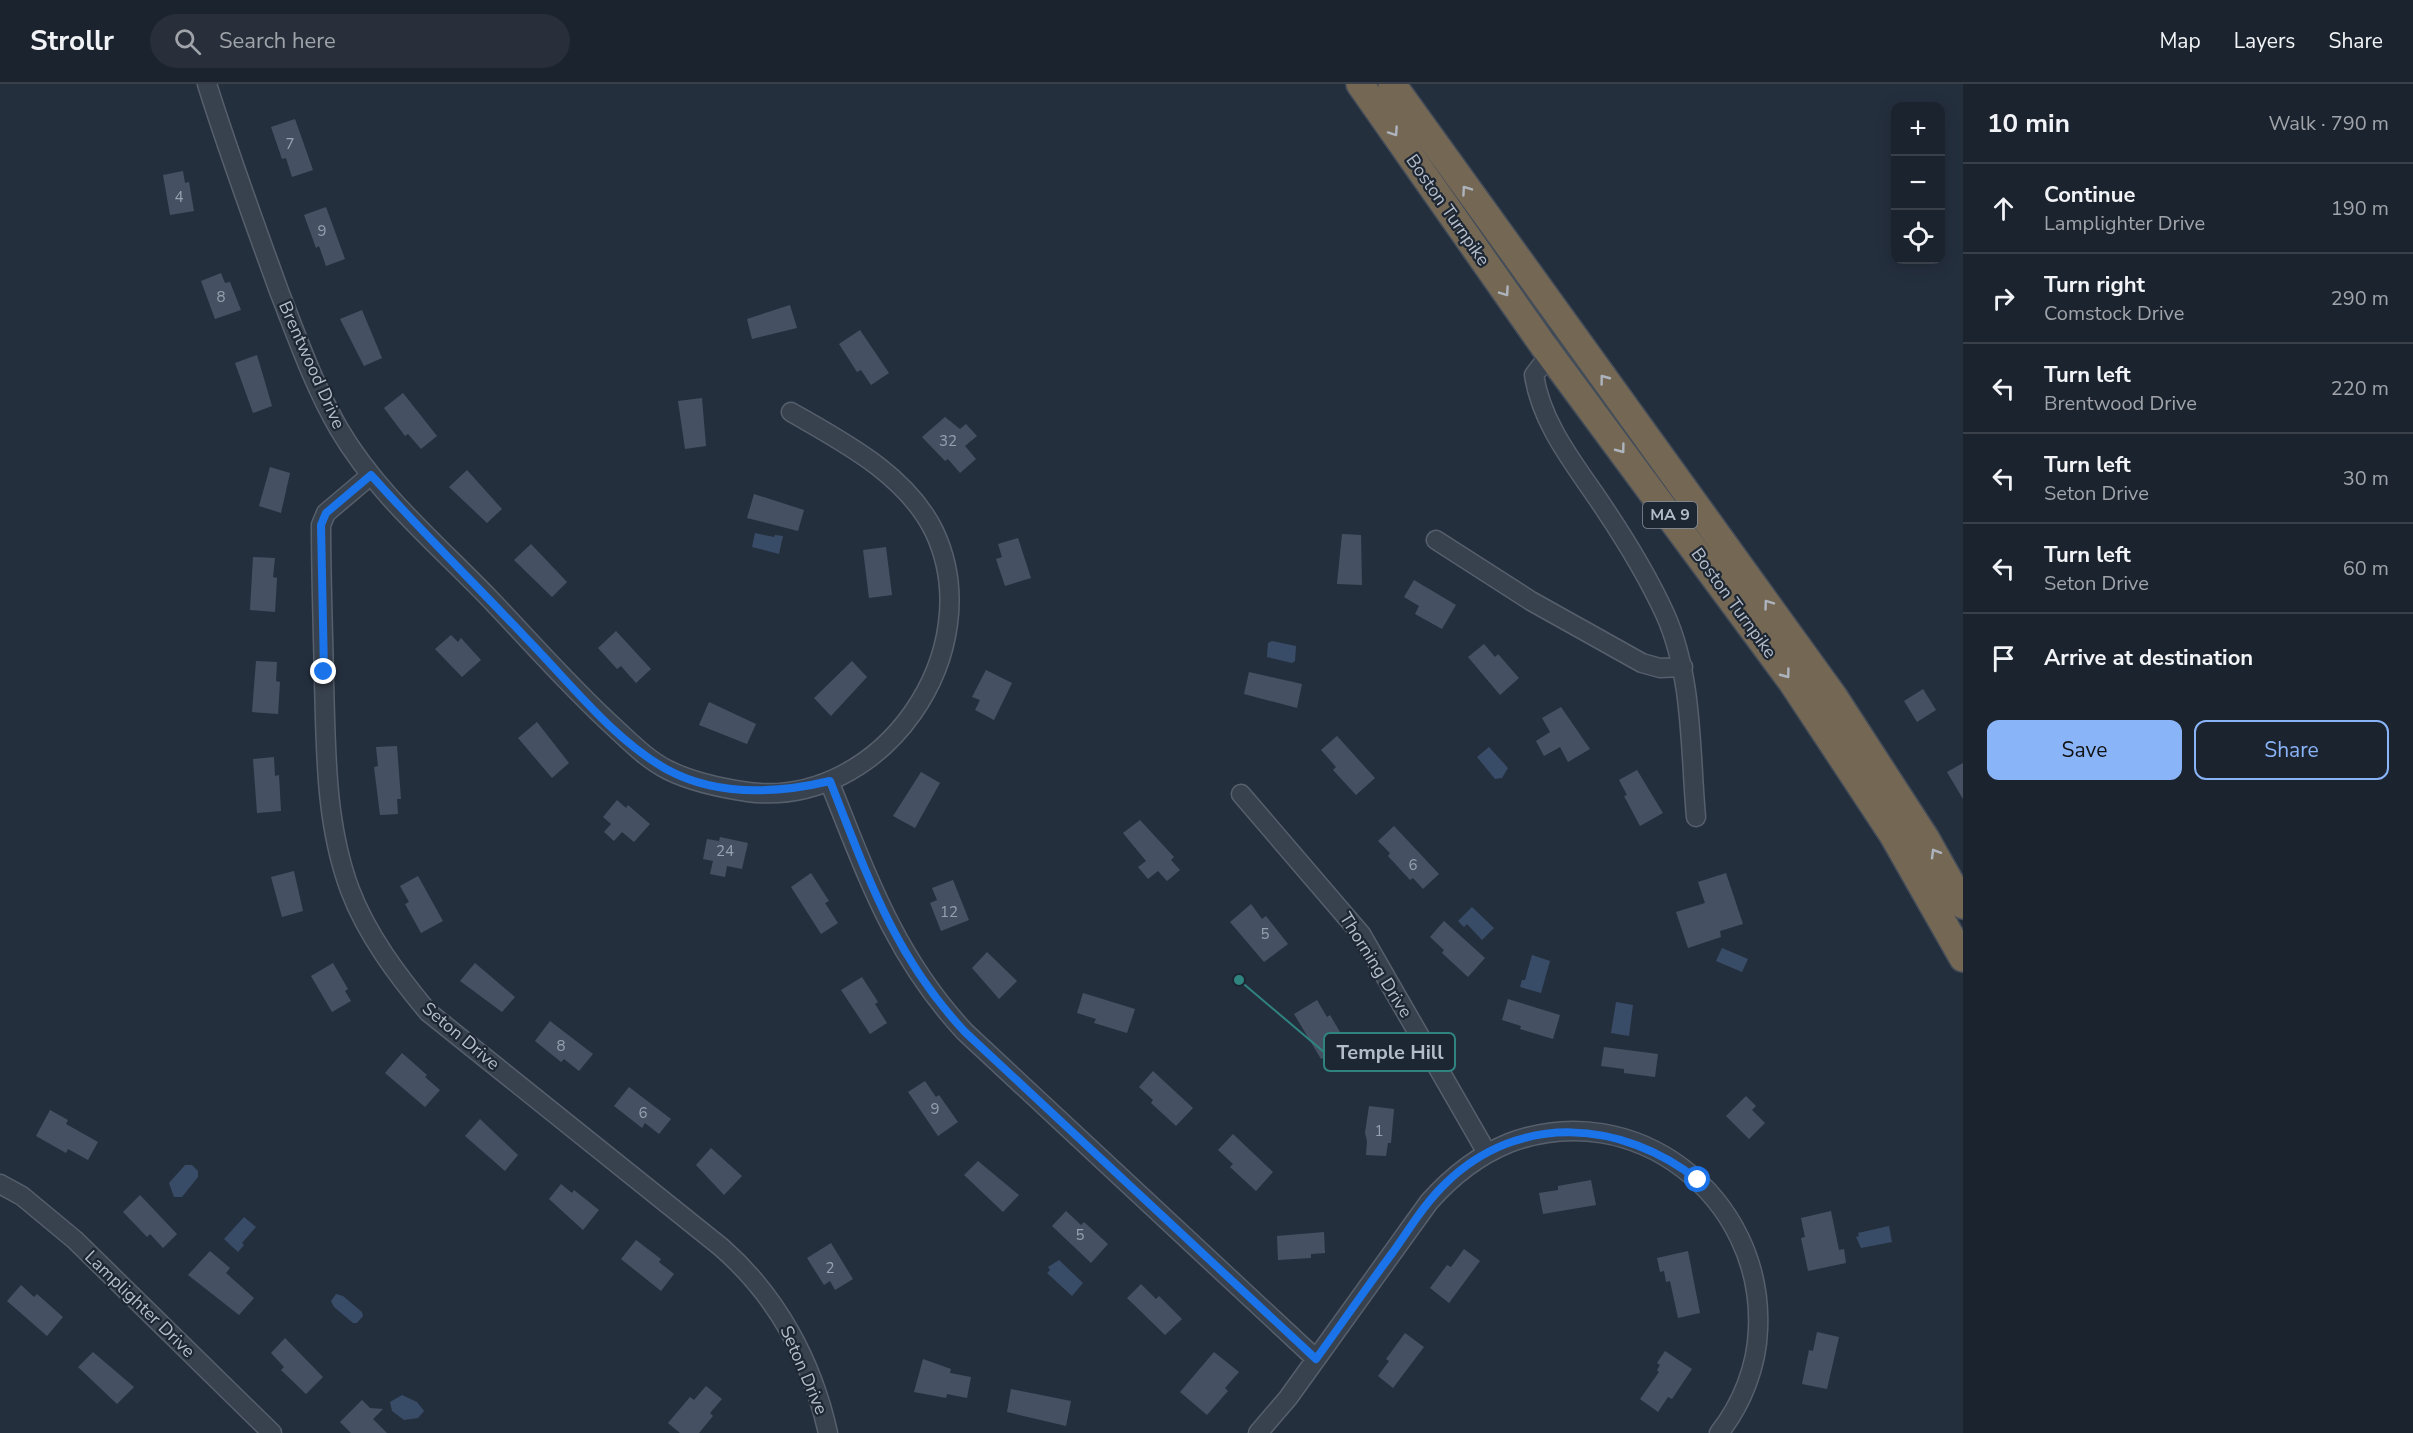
<!DOCTYPE html>
<html lang="en">
<head>
<meta charset="utf-8">
<style>
	body { margin:0; font-family:"Nunito Sans",sans-serif; background:#282f3a; color:#f1f3f6 }
	.controls { position:absolute; right:18px; top:18px; display:grid; overflow:hidden; border-radius:12px; box-shadow:0 3px 15px #0003 }
	.controls button { width:54px; height:54px; display:grid; place-items:center; padding:0; border:0; border-bottom:2px solid #39404a; background:#1b232e; color:#f1f3f6; font:30px sans-serif }
	.stop { position:absolute; width:18px; height:18px; margin:-14px; border:4px solid #1a73e8; border-radius:50%; background:#fff }
	.stop.end { background:#1a73e8; border-color:#fff; box-shadow:0 2px 6px #0008 }
	.list { margin:0; padding:0; list-style:none }
	h2 { display:flex; justify-content:space-between; align-items:center; height:78px; margin:0; padding:0 24px; font-size:26px }
	h2 small { font-size:20px; font-weight:400; color:#a0a4aa }
	.list li { display:grid; grid-template-columns:39px 1fr auto; gap:18px; align-items:center; box-sizing:border-box; height:90px; padding:0 24px; border-top:2px solid #39404a }
	.list b { display:block; font-size:22px; white-space:nowrap }
	.list p { margin:0; font-size:20px; white-space:nowrap; color:#a0a4aa }
	.list em { font-size:20px; font-style:normal; color:#a0a4aa }
	.actions { display:flex; gap:12px; padding:18px 24px }
	.actions a { flex:1; padding:14px 0; border:2px solid #8ab4f8; border-radius:12px; text-align:center; font-size:21px; color:#8ab4f8 }
	.actions .main { background:#8ab4f8; color:#111 }
	.icon { flex:none; width:33px; height:33px; fill:none; stroke:currentColor; stroke-width:2; stroke-linecap:round; stroke-linejoin:round }
	.map { position:relative; flex:none; width:1963px; height:1349px; overflow:hidden }
	header { display:flex; align-items:center; gap:36px; box-sizing:border-box; height:84px; padding:0 30px; background:#1b232e; border-bottom:2px solid #39404a }
	header strong { font-size:28px }
	nav { display:flex; gap:33px; margin-inline-start:auto; font-size:21px }
	.search { width:420px; height:54px; background:#282f3a; display:flex; align-items:center; gap:15px; box-sizing:border-box; padding:0 21px; border-radius:33px; color:#a0a4aa; font-size:22px }
	main { display:flex }
	aside { flex:1; background:#1b232e }
	.map>svg:first-child { display:block }
	.water { fill:#394c67 }
	.building { fill:#455162 }
	.lines { fill:none; stroke-linecap:round; stroke-linejoin:round }
	.minor-casing { stroke:#565f6c; stroke-width:21 }
	.highway-casing { stroke:#434c59; stroke-width:30 }
	.minor { stroke:#38414e; stroke-width:18 }
	.highway { stroke:#746855; stroke-width:27 }
	.oneway { stroke:#aeb4bd }
	.route { stroke:#1a73e8; stroke-width:8 }
	.labels { text-anchor:middle; dominant-baseline:central; stroke-width:4.5; stroke-linejoin:round; paint-order:stroke }
	.number-label { font-size:15px; fill:#98a1af }
	.shield { fill:#1d2633; stroke:#878f9c; stroke-width:1.5 }
	.shield-label { font-size:16px; font-weight:bold; fill:#b4bcc9 }
	.street-label { font-size:18px; fill:#b4bcc9; stroke:#1d2633 }
	.leader { fill:none; stroke:#308480; stroke-width:2 }
	.callout-dot { fill:#308480; stroke:#1d2633; stroke-width:2 }
	.callout { fill:#1d2633; stroke:#308480; stroke-width:2 }
	.callout-label { font-size:20px; text-anchor:middle; font-weight:bold; fill:#b4bcc9 }
</style>
</head>
<body>
<header>
<strong>Strollr</strong>
<div class="search"><svg class="icon" aria-label="search" viewBox="0 0 24 24"><circle cx="10" cy="10" r="6"/><path d="M15 15l6 6"/></svg>Search here</div>
<nav><a>Map</a><a>Layers</a><a>Share</a></nav>
</header>
<main>
<div class="map">
<svg width="1963" height="1349" viewBox="0 0 1963 1349">
	<rect width="100%" height="100%" fill="#242f3e"/>
	<path class="water" d="M755,449L774,453L775,451L783,452L779,470L752,463Z
		M1272,557L1296,562L1295,577L1292,579L1267,573L1268,559Z
		M1489,663L1508,684L1502,694L1495,695L1477,673Z
		M1472,823L1494,844L1482,856L1467,840L1464,843L1458,837Z
		M1722,864L1748,875L1742,888L1716,877Z
		M1532,871L1550,877L1541,909L1520,903L1522,896H1525Z
		M1616,918L1633,921L1629,952L1611,949Z
		M185,1081H192L198,1087V1093L182,1113H174L169,1099Z
		M244,1133L256,1143L242,1159L244,1161L238,1168L224,1155Z
		M1889,1142L1892,1158L1861,1164L1856,1153L1859,1152L1858,1149Z
		M1059,1176L1083,1199L1072,1212L1047,1189L1050,1186L1048,1183Z
		M336,1210L343,1212L362,1228L363,1232L357,1239H353L334,1223L331,1217Z
		M402,1311L417,1318L424,1327L418,1334L404,1336L392,1327L390,1318Z"/>
	<path class="building" d="M295,35L313,86L292,93L286,74L282,75L271,43Z
		M183,87L185,99L189,98L194,127L170,131L163,91Z
		M326,123L345,175L326,182L319,162L316,164L304,131Z
		M221,189L225,199L230,198L241,226L215,235L201,197Z
		M790,221L797,244L752,255L747,235Z
		M362,226L382,274L364,282L340,235Z
		M860,246L889,289L871,301L861,286L857,288L839,260Z
		M257,271L272,322L253,329L235,279Z
		M403,309L437,352L421,365L408,350L405,352L384,324Z
		M702,314L706,362L685,365L678,317Z
		M945,333L960,345L966,340L977,352L965,362L976,375L960,389L948,375L945,377L922,353Z
		M270,383L290,389L281,429L259,422Z
		M467,386L502,425L487,439L449,403Z
		M754,410L804,426L798,447L747,434Z
		M1342,450L1361,451L1362,501L1337,500Z
		M1018,454L1031,494L1005,502L996,475L1002,473L998,460Z
		M531,460L567,498L552,513L514,476Z
		M886,463L892,511L869,514L863,466Z
		M253,473L275,474L273,493L277,494L275,528L250,526Z
		M1414,496L1456,521L1442,545L1415,530L1419,522L1404,513Z
		M616,547L651,585L636,599L621,582L617,585L598,564Z
		M451,551L458,558L461,554L481,576L462,593L435,565Z
		M1484,560L1495,573L1498,570L1519,594L1500,611L1468,573Z
		M256,577L277,578L276,597L280,598L278,630L252,628Z
		M852,577L867,593L831,632L814,614Z
		M986,586L1012,599L994,636L975,626L980,616L972,613Z
		M1249,588L1302,600L1297,624L1244,610Z
		M1923,605L1936,626L1917,638L1904,617Z
		M709,618L756,640L747,660L699,641Z
		M1561,623L1590,665L1568,678L1560,663L1544,672L1536,657L1550,648L1542,634Z
		M537,638L569,679L552,694L518,654Z
		M1337,652L1375,694L1356,711L1333,686L1336,683L1321,666Z
		M397,662L401,715H397L398,730L380,731L374,683L378,682L376,663Z
		M274,673L275,692L279,691L281,727L257,729L253,675Z
		M1963,679V715L1947,688Z
		M1637,686L1663,729L1640,742L1624,712L1627,711L1619,696Z
		M921,688L940,699L915,744L893,732Z
		M617,716L626,724L628,721L650,740L634,758L622,748L614,757L604,748L611,740L603,733Z
		M1140,736L1174,773L1171,776L1180,786L1167,797L1158,787L1148,795L1138,783L1146,777L1123,749Z
		M1394,742L1439,790L1423,805L1413,794L1410,796L1388,772L1390,769L1378,757Z
		M720,753L748,759L742,785L727,782L725,793L710,790L713,777L703,775L707,755L719,757Z
		M294,787L303,827L282,833L271,793Z
		M811,789L829,817L825,819L838,839L821,850L791,803Z
		M1726,789L1743,840L1720,847L1721,853L1688,864L1676,828L1705,819L1698,798Z
		M418,792L443,837L421,849L405,820L409,818L400,802Z
		M953,796L969,836L941,847L930,819L937,816L932,804Z
		M1251,820L1262,835L1266,832L1288,860L1264,878L1230,838Z
		M1444,837L1485,874L1468,893L1442,869L1444,866L1430,853Z
		M987,868L1017,897L999,915L972,884Z
		M333,879L348,905L345,907L351,917L332,928L311,892Z
		M475,879L515,913L502,928L460,897Z
		M862,893L878,918L875,920L887,939L870,950L841,906Z
		M1083,909L1135,925L1127,949L1094,939L1096,935L1077,929Z
		M1508,915L1560,931L1553,955L1520,945L1521,942L1502,936Z
		M1317,916L1327,933L1330,931L1347,960L1321,975L1294,930Z
		M550,937L593,970L579,987L564,975L561,978L535,957Z
		M1604,963L1658,970L1655,993L1624,989V985L1601,982Z
		M402,969L427,991L425,993L440,1006L425,1023L385,989Z
		M1153,987L1193,1024L1176,1042L1151,1019L1153,1016L1139,1003Z
		M925,997L936,1013L939,1011L958,1038L938,1052L908,1008Z
		M629,1003L671,1035L659,1050L645,1039L642,1044L614,1022Z
		M1746,1012L1756,1022L1752,1026L1765,1039L1749,1055L1726,1032Z
		M1369,1022L1394,1025L1391,1059H1388L1386,1072L1366,1071L1367,1057L1365,1049Z
		M50,1026L68,1036L66,1040L98,1058L88,1076L68,1065L66,1069L36,1052Z
		M480,1035L518,1071L505,1087L465,1052Z
		M1233,1050L1273,1088L1256,1107L1230,1083L1233,1080L1218,1066Z
		M711,1064L742,1092L724,1111L696,1081Z
		M978,1077L1019,1111L1003,1128L964,1091Z
		M1591,1096L1596,1121L1543,1130L1539,1109L1558,1106V1102Z
		M561,1100L572,1109L574,1106L599,1126L583,1146L549,1115Z
		M140,1111L177,1150L163,1164L150,1150L147,1153L123,1128Z
		M1066,1127L1081,1141L1084,1138L1108,1160L1091,1179L1052,1142Z
		M1831,1127L1839,1166L1844,1165L1846,1179L1808,1187L1801,1154L1805,1153L1801,1134Z
		M1324,1148L1325,1169L1311,1170V1174L1278,1176L1277,1152Z
		M636,1156L661,1175L659,1178L674,1190L661,1207L621,1175Z
		M831,1159L853,1195L835,1206L830,1197L824,1201L807,1174Z
		M1464,1165L1480,1177L1449,1219L1430,1204L1447,1181L1451,1183Z
		M210,1167L230,1184L226,1189L254,1214L239,1231L188,1191Z
		M1688,1167L1700,1229L1678,1234L1670,1197L1666,1198L1664,1187L1660,1188L1657,1174Z
		M1141,1200L1156,1215L1159,1212L1182,1235L1165,1251L1127,1214Z
		M21,1201L34,1213L37,1210L63,1233L47,1252L7,1217Z
		M1817,1248L1839,1253L1827,1305L1802,1300L1809,1266L1813,1267Z
		M1405,1249L1424,1263L1393,1304L1378,1292L1389,1277L1386,1275Z
		M285,1254L323,1293L306,1310L281,1286L284,1283L271,1269Z
		M1665,1267L1692,1285L1672,1315L1668,1313L1658,1328L1640,1315L1659,1288L1657,1286L1660,1281L1657,1279Z
		M93,1268L134,1303L117,1320L78,1283Z
		M1214,1268L1239,1288L1225,1304L1228,1307L1207,1331L1180,1308Z
		M923,1275L951,1285L950,1289L971,1293L967,1314L947,1310L946,1314L914,1308Z
		M706,1302L722,1315L710,1329L713,1332L699,1349H680L668,1339L690,1313L694,1316Z
		M1011,1305L1071,1317L1066,1342L1007,1328Z
		M362,1316L370,1324L383,1325L373,1335L387,1349H351L340,1338Z"/>
	<g class="lines">
		<g class="minor-casing">
			<path id="minor" d="M207,0C229,70 254,138 279,207C297,253 314,302 339,345C377,410 437,460 489,514C531,558 570,603 615,644C631,659 648,676 668,686C692,698 721,704 748,708C882,725 991,567 934,447C906,390 843,358 791,328
				M1550,270L1534,291C1542,343 1578,384 1606,427C1628,460 1649,495 1665,530C1693,592 1690,667 1696,733
				M371,391L326,429L321,441C321,493 323,544 324,596C326,666 325,739 350,806C367,851 398,892 428,928L721,1163C777,1212 812,1277 828,1349
				M1436,456L1531,517L1642,579L1660,584L1683,583
				M829,697C867,791 894,872 965,948L1316,1275
				M1241,710L1361,850L1487,1069
				M0,1100L22,1112L75,1156L272,1349
				M1258,1349L1288,1314L1429,1118C1452,1092 1477,1072 1509,1059C1635,1011 1764,1113 1758,1245C1757,1282 1742,1320 1719,1349"/>
		</g>
		<g class="highway-casing">
			<path id="highway" d="M1360,0L1543,261L1792,598L1893,751L1963,874
				M1392,0L1834,613L1926,755L1963,821"/>
		</g>
		<use href="#minor" class="minor"/>
		<use href="#highway" class="highway"/>
	</g>
	<defs><path id="oneway-chevron" d="M-2-3.5L2.5 0L-2 3.5" fill="none" stroke-width="1.6" stroke-linecap="round" stroke-linejoin="round" transform="scale(1.5)"/></defs>
	<g class="oneway">
		<use href="#oneway-chevron" transform="translate(1394 48) rotate(56)"/>
		<use href="#oneway-chevron" transform="translate(1466 106) rotate(-125)"/>
		<use href="#oneway-chevron" transform="translate(1505 208) rotate(55)"/>
		<use href="#oneway-chevron" transform="translate(1604 295) rotate(-127)"/>
		<use href="#oneway-chevron" transform="translate(1621 365) rotate(53)"/>
		<use href="#oneway-chevron" transform="translate(1768 520) rotate(-126)"/>
		<use href="#oneway-chevron" transform="translate(1786 590) rotate(53)"/>
		<use href="#oneway-chevron" transform="translate(1935 769) rotate(-121)"/>
	</g>
	<g class="lines">
		<path class="route" d="M324,588L321,441L326,429L371,391C421,447 475,500 527,555C570,599 612,654 666,685C717,713 775,710 830,697C867,791 894,872 965,948L1316,1275C1342,1239 1367,1203 1393,1168C1410,1144 1425,1119 1446,1099C1519,1028 1622,1036 1698,1096"/>
	</g>
	<g class="labels">
		<g class="number-label">
			<text x="290" y="60">7</text>
			<text x="179" y="113">4</text>
			<text x="322" y="147">9</text>
			<text x="221" y="213">8</text>
			<text x="948" y="357">32</text>
			<text x="725" y="767">24</text>
			<text x="1413" y="781">6</text>
			<text x="949" y="828">12</text>
			<text x="1265" y="850">5</text>
			<text x="561" y="962">8</text>
			<text x="935" y="1025">9</text>
			<text x="643" y="1029">6</text>
			<text x="1379" y="1047">1</text>
			<text x="1080" y="1151">5</text>
			<text x="830" y="1184">2</text>
		</g>
		<rect class="shield" x="1643" y="418" width="54" height="26" rx="4.5"/>
		<g class="shield-label">
			<text x="1670" y="431">MA 9</text>
		</g>
		<g class="street-label">
			<text transform="translate(1448 126) rotate(55)">Boston Turnpike</text>
			<text transform="translate(312 281) rotate(66)">Brentwood Drive</text>
			<text transform="translate(1734 519) rotate(54)">Boston Turnpike</text>
			<text transform="translate(1376 881) rotate(58)">Thorning Drive</text>
			<text transform="translate(461 952) rotate(40)">Seton Drive</text>
			<text transform="translate(140 1220) rotate(44)">Lamplighter Drive</text>
			<text transform="translate(804 1286) rotate(67)">Seton Drive</text>
		</g>
	</g>
	<path class="leader" d="M1239 896L1324 968"/>
	<circle class="callout-dot" cx="1239" cy="896" r="6"/>
	<rect class="callout" x="1324" y="949" width="131" height="38" rx="6"/>
	<g class="callout-label">
		<text x="1390" y="975">Temple Hill</text>
	</g>
</svg>
<div class="controls">
<button>+</button>
<button>−</button>
<button><svg class="icon" aria-label="locate" viewBox="0 0 24 24"><circle cx="12" cy="12" r="6"/><path d="M12 2v4M12 18v4M2 12h4M18 12h4"/></svg></button>
</div>
<div class="stop" style="left:1698px;top:1096px"></div>
<div class="stop end" style="left:324px;top:588px"></div>
</div>
<aside>
<h2>10 min<small>Walk · 790 m</small></h2>
<ul class="list">
<li><svg class="icon" aria-label="ahead" viewBox="0 0 24 24"><path d="M12 20V5M6 11l6-6 6 6"/></svg><div><b>Continue</b><p>Lamplighter Drive</p></div><em>190 m</em></li>
<li><svg class="icon" aria-label="right" viewBox="0 0 24 24"><path d="M7 20v-9h11M14 6l5 5-5 5"/></svg><div><b>Turn right</b><p>Comstock Drive</p></div><em>290 m</em></li>
<li><svg class="icon" aria-label="left" viewBox="0 0 24 24"><path d="M17 20v-9H6M10 6l-5 5 5 5"/></svg><div><b>Turn left</b><p>Brentwood Drive</p></div><em>220 m</em></li>
<li><svg class="icon" aria-label="left" viewBox="0 0 24 24"><path d="M17 20v-9H6M10 6l-5 5 5 5"/></svg><div><b>Turn left</b><p>Seton Drive</p></div><em>30 m</em></li>
<li><svg class="icon" aria-label="left" viewBox="0 0 24 24"><path d="M17 20v-9H6M10 6l-5 5 5 5"/></svg><div><b>Turn left</b><p>Seton Drive</p></div><em>60 m</em></li>
<li><svg class="icon" aria-label="arrive" viewBox="0 0 24 24"><path d="M6 21V4h12l-3 4 3 4H6"/></svg><div><b>Arrive at destination</b></div></li>
</ul>
<div class="actions"><a class="main">Save</a><a>Share</a></div>
</aside>
</main>
</body>
</html>
